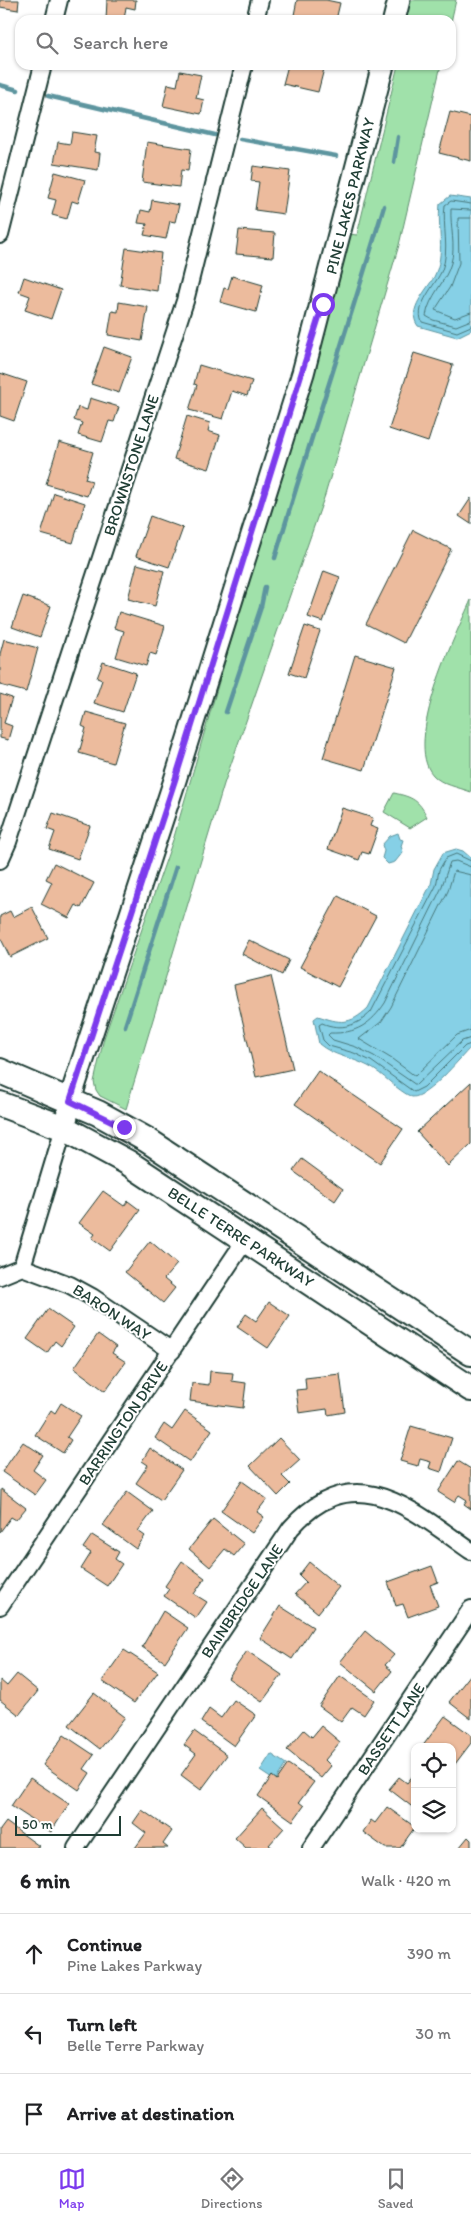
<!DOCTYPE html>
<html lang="en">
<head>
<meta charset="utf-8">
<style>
	body { margin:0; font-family:Itim,sans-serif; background:#f2f2f2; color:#202124 }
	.controls { position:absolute; right:15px; bottom:15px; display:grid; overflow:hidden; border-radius:10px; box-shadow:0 1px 4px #0004 }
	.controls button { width:45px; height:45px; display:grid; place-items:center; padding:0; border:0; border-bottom:1px solid #e0e0e0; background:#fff; color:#202124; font:25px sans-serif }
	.scale { position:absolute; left:15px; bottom:12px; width:106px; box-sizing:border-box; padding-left:5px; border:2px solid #1f3d34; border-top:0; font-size:14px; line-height:18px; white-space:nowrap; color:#1f3d34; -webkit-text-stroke:4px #fff; paint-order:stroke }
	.stop { position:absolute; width:15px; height:15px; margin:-11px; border:4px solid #7c3aed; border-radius:50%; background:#fff }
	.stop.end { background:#7c3aed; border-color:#fff; box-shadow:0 1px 5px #0008 }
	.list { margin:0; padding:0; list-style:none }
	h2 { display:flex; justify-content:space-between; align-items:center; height:65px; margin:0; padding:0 20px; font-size:21px }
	h2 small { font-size:16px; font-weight:400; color:#757577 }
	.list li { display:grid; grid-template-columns:32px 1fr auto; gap:15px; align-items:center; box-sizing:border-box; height:80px; padding:0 20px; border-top:1px solid #e0e0e0 }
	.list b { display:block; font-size:19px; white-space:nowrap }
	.list p { margin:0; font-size:16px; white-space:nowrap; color:#757577 }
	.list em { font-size:16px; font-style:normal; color:#757577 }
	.icon { flex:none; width:28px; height:28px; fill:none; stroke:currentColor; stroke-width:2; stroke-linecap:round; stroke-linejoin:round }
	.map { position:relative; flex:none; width:471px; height:1848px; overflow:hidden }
	.search { position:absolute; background:#fff; box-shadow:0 1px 4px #0004; left:15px; right:15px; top:15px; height:55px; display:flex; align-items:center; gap:12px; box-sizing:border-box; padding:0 18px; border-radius:15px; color:#757577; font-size:19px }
	.sheet { height:305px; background:#fff }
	nav { display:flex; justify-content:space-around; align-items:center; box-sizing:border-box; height:70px; border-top:1px solid #e0e0e0; background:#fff; font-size:14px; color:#757577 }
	nav a { display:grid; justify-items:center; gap:2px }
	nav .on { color:#7c3aed }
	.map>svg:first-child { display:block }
	.green { fill:#a0e1aa; stroke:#608f6f }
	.water { fill:#86d0e6; stroke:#5d959f }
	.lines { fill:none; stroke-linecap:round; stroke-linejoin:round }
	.shore { stroke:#48787b; stroke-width:1 }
	.stream { stroke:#5d959f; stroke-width:4.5 }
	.building { fill:#ecbb9d; stroke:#1f3d34 }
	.minor-casing { stroke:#1f3d34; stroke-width:20 }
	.tertiary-casing { stroke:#1f3d34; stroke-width:25 }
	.secondary-casing { stroke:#1f3d34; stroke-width:28 }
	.minor { stroke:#fff; stroke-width:16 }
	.tertiary { stroke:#fff; stroke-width:21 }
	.secondary { stroke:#fff; stroke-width:24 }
	.route { stroke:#7c3aed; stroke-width:6 }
	.labels { text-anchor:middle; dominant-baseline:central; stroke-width:4; stroke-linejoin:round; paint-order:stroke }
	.street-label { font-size:16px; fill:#1f3d34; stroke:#fff }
</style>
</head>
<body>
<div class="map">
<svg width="471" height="1848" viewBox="0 0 471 1848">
	<rect width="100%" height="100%" fill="#fff"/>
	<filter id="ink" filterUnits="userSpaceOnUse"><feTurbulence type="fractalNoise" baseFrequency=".02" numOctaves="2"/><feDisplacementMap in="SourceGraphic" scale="10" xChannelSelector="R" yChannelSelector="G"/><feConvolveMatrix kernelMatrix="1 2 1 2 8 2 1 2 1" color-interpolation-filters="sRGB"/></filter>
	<g filter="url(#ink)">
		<path class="green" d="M407,0H456L451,22V20H402Z
			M398,65H441L399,245L325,495L224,784L126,1109L100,1096L96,1090L94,1082L104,1038L174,837L349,234L357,235Z
			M471,600V792C458,787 442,785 433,775C403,742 456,634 471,600Z
			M394,793C412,797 419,800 427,817L410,828L384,812Z"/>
		<path class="water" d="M450,196L471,199V330L457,337L418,326C406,310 427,290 434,277C446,253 437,229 440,204Z
			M398,833L400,839L403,840L401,846L403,852L395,862L388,864L382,858L384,851L382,845L390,836Z
			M456,849L463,851L471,858V1047C459,1059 428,1098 412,1097C396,1090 384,1074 368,1066C351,1057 333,1056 319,1044L314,1019L318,1016C340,1023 349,1026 368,1008L431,884L434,869L443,853Z
			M271,1754L286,1764L275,1781L260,1771Z"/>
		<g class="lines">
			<path class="shore" d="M471,204L451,201L445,205C442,227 450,249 442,270C436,285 414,305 422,322L457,332L471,326
				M471,210L451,209C450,227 456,246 451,263C446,282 429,296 426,316L433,320L456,326L471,320
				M471,218H458L459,263L450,287L435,310L455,318L471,312
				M471,861L456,854L446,858L439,870L436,886L371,1012C357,1026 341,1031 322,1023L319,1025L323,1040L329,1046L354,1053L371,1061L414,1092L424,1087L465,1046L471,1044
				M471,867L456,861L450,862L441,889L385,1003C371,1024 356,1034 330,1033L328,1035L333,1040L356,1047L374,1056L416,1085L462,1041L471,1038
				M471,875L454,871L448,891L391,1007L381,1022L359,1039L392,1059L415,1076L457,1035L471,1030"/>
			<path class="stream" d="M0,85L18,90
				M48,96L215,135
				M240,139L336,156
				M394,162L398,137
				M275,558C310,440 349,324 384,206
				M226,712L261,607L265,587
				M125,1026L176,867"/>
		</g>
		<path class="building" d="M0,0H19L18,10L0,7Z
			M107,0H136L135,9L126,7L124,20H106Z
			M297,0H326L340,3L336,20H293Z
			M288,65H325L318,92L283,84Z
			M180,71L201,75L196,98L204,100L201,114L163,106L168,84L177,86Z
			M450,112L471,117V161L439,153Z
			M72,132L97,136L94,152L100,153L98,170L54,163L58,142L70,144Z
			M147,142L191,149L188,171L181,170L179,187L142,182Z
			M253,166L290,171L284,214L255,210L259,182L251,181Z
			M55,172L85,180L78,203L72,201L67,219L52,215L56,200L48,198Z
			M152,200L179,205L175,222L170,221L166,239L144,235L147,224L138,223L141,210L150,212Z
			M239,230L275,233L273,257L236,254Z
			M126,248L161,253L157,291L120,285Z
			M232,276L263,285L256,312L220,302L224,288L228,289Z
			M24,277L61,290L51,319L25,310L30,296L19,292Z
			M119,302L148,307L142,341L108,335L112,311L118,312Z
			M104,347L132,357L119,393L91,384Z
			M414,353L453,365L428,442L389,429Z
			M199,365L252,381L247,396L232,391L223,419L189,410L197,385L194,384Z
			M0,373L27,382L14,421L0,416Z
			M90,398L119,407L114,422L109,421L102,442L78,435L82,423L74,420L78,407L87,410Z
			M187,416L210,423L208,431L220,435L209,469L174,459Z
			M59,442L93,452L85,479L92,481L87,496L46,484Z
			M54,493L85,503L73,543L41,534Z
			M471,498V524L459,516Z
			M150,516L183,528L169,567L136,556Z
			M413,530L451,549L404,643L366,624Z
			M137,564L164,571L155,606L128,599Z
			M324,571L340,577L323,622L308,617Z
			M23,596L51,606L40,637L12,627Z
			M119,612L165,626L156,655L150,653L146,666L116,657L124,631L114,628Z
			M305,626L320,631L304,678L289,673Z
			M4,639L38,648L26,692L0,685V654Z
			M355,655L396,667L364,770L323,758Z
			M103,662L136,673L123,712L94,703L102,680L97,678Z
			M0,694L12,698L4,723L12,726L8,740L0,738Z
			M86,712L125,723L113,763L79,753L86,728L82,726Z
			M342,808L373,818L370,826L378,829L369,854L362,852L359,860L328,849Z
			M53,813L90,826L78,859L49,849L55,832L47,829Z
			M54,863L94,883L81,908L76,905L69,918L41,904L52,882L46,879Z
			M338,896L376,916L338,987L300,967Z
			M32,907L48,938L10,957L0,937V916L10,911L13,917Z
			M249,940L289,960L282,975L242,954Z
			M271,976L293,1069L256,1077L234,985Z
			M318,1071L403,1129L380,1163L295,1104Z
			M471,1082V1144L448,1166L417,1132Z
			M302,1159L343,1189L335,1201L293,1171Z
			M103,1191L124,1206L128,1201L140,1210L110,1251L92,1238L95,1234L79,1223Z
			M150,1241L177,1264L164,1279L175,1288L163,1303L125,1272Z
			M269,1302L290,1316L268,1348L237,1327L246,1314L256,1321Z
			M48,1309L74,1327L61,1346L55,1341L47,1353L27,1339Z
			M98,1334L116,1347L112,1353L126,1362L105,1391L74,1368Z
			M210,1371L233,1373L232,1381L246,1383L243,1408L190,1401L192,1383L209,1385Z
			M340,1374L345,1412L328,1415L327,1409L299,1413L296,1390L306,1389L305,1378Z
			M61,1403L81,1416L67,1437L71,1440L63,1453L35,1435L51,1410L55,1413Z
			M185,1411L212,1430L190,1462L155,1438L164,1424L172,1430Z
			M411,1426L452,1438L441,1472L429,1468L431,1462L420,1459L418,1466L400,1461Z
			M279,1438L300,1460L282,1476L290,1484L278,1496L250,1466Z
			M23,1442L43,1455L33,1470L46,1480L35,1495L2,1472Z
			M150,1448L182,1470L161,1500L136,1483L148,1465L142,1461Z
			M458,1461L471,1469V1509L464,1504L467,1500L459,1495L454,1502L438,1492Z
			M242,1481L267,1499L257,1512L264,1517L252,1533L221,1511Z
			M1,1489L26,1508L16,1520L11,1517L0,1532Z
			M127,1492L153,1511L138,1531L145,1536L136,1549L103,1525Z
			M213,1519L244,1544L234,1556L225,1549L210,1567L189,1549Z
			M92,1535L119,1552L115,1559L122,1564L107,1586L81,1569L91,1553L83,1548Z
			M182,1561L205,1578L194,1594L207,1602L196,1618L164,1596L169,1589L165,1586Z
			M309,1562L339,1587L318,1613L295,1594L306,1582L299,1575Z
			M432,1566L438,1582L430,1585L438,1606L408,1617L403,1604L396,1606L388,1582Z
			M280,1606L313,1627L292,1659L260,1638Z
			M163,1611L188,1628L165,1662L142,1647Z
			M365,1631L394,1655L385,1665L392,1671L376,1691L340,1662Z
			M124,1650L158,1672L134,1703L102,1681Z
			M247,1651L282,1675L262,1702L228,1678Z
			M17,1674L38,1691L19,1715L0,1700V1680L7,1686Z
			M471,1674V1719L449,1702Z
			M340,1676L374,1700L364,1715L352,1707L341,1722L319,1706Z
			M94,1693L125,1717L100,1749L69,1725Z
			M234,1700L256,1715L234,1746L201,1722L209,1709L221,1718Z
			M445,1716L471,1735V1743L452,1768V1747H422Z
			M321,1726L340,1742L325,1760L331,1766L321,1778L287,1750L304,1730L312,1737Z
			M194,1731L227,1755L201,1790L181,1775L196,1754L184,1745Z
			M64,1735L94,1755L84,1769L90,1773L79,1790L43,1765Z
			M288,1764L314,1782L299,1802L304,1806L293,1821L258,1796L272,1776L277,1780Z
			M415,1773V1809L389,1789L399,1777L407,1783Z
			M30,1778L69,1804L51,1832L11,1806Z
			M387,1807L415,1827L400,1848H385L363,1832L371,1820L375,1823Z
			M262,1808L284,1828L269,1845L273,1848H246L235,1838Z
			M142,1810L172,1831L163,1844L168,1848H135L146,1833L133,1823Z
			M6,1822L39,1846L38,1848H0V1830Z
			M468,1837L471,1840V1848H459Z"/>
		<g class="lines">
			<g class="minor-casing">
				<path id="minor" d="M54,20L59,0
					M255,20L260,0
					M0,235L43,65
					M0,860L8,842L185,301L244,65
					M22,1267L70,1285L92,1297L172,1351
					M0,1276L22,1267L64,1128
					M0,1606L246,1239
					M76,1848L291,1528C354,1457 411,1509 471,1551
					M311,1848L471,1609"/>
			</g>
			<g class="tertiary-casing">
				<path id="tertiary" d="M394,20L399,0
					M64,1128L74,1087L175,780L303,373L383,65"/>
			</g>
			<g class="secondary-casing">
				<path id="secondary" d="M0,1071L98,1113L147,1140L471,1353
					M0,1104L64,1128L127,1162L471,1389"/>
			</g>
			<use href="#minor" class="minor"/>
			<use href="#tertiary" class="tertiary"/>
			<use href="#secondary" class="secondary"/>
		</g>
	</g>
	<g class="lines" filter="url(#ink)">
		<path class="route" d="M124,1127L70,1101L175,780L323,304"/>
	</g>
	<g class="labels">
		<g class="street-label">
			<text transform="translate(350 196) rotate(-76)">PINE LAKES PARKWAY</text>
			<text transform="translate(131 465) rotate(-72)">BROWNSTONE LANE</text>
			<text transform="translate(241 1237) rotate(33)">BELLE TERRE PARKWAY</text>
			<text transform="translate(112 1312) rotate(33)">BARON WAY</text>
			<text transform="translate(123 1423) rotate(-56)">BARRINGTON DRIVE</text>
			<text transform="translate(242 1601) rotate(-56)">BAINBRIDGE LANE</text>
			<text transform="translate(391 1729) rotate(-56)">BASSETT LANE</text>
		</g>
	</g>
</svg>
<div class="controls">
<button><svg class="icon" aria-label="locate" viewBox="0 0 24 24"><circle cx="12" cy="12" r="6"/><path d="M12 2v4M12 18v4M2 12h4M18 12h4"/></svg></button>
<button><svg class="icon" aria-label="layers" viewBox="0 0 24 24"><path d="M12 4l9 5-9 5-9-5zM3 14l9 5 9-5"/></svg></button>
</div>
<div class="scale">50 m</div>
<div class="stop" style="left:323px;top:304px"></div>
<div class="stop end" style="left:124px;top:1127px"></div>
<div class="search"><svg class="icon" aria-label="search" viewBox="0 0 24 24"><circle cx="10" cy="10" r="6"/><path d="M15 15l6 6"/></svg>Search here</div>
</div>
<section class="sheet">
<h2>6 min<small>Walk · 420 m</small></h2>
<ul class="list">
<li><svg class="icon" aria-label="ahead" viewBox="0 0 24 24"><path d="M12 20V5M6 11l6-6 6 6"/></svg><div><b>Continue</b><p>Pine Lakes Parkway</p></div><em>390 m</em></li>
<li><svg class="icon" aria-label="left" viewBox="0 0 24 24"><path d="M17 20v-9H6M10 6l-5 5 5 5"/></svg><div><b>Turn left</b><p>Belle Terre Parkway</p></div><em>30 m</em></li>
<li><svg class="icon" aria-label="arrive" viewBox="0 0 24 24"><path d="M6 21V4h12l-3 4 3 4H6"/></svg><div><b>Arrive at destination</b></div></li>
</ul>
</section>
<nav>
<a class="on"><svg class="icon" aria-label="map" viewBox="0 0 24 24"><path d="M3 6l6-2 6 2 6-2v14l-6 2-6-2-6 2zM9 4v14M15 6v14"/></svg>Map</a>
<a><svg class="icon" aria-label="directions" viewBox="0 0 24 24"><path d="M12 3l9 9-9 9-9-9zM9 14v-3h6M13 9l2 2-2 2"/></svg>Directions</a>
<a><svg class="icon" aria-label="saved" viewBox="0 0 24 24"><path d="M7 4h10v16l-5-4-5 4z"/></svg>Saved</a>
</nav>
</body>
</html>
